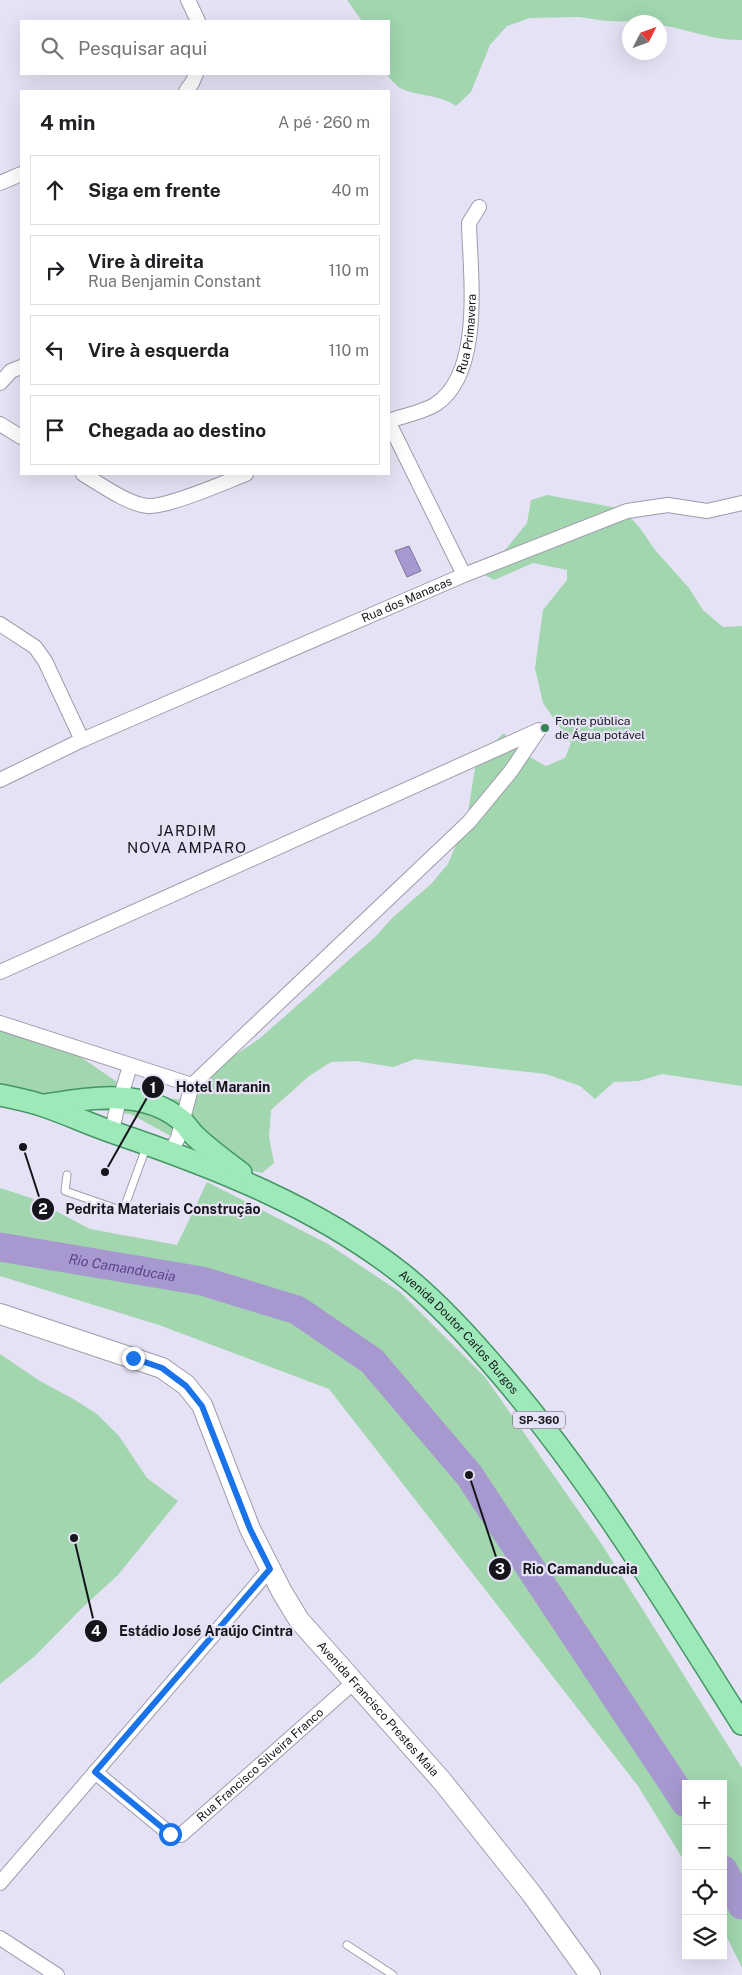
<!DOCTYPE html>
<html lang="pt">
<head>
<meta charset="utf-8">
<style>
	body { margin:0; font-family:"Public Sans",sans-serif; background:#f6f6f6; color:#202124 }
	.controls { position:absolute; right:15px; bottom:15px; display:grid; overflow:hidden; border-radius:0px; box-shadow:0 5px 20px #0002 }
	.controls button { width:45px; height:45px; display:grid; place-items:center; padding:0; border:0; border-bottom:1px solid #e0e0e0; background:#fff; color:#202124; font:25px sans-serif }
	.compass { position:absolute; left:622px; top:15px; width:45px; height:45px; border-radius:50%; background:#fff; box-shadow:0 5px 20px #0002; rotate:48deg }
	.stop { position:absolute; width:15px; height:15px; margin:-11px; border:4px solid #1a73e8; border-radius:50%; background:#fff }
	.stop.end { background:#1a73e8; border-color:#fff; box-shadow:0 1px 5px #0008 }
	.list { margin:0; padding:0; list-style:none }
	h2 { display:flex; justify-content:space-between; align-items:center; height:65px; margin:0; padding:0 20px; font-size:21px }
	h2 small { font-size:16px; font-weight:400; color:#757577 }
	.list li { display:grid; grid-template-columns:32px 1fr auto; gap:15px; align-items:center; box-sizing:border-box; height:70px; margin:0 10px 10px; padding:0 10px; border:1px solid #e0e0e0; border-radius:0px }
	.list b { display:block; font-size:19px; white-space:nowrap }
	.list p { margin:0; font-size:16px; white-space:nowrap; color:#757577 }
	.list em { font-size:16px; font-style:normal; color:#757577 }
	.icon { flex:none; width:28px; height:28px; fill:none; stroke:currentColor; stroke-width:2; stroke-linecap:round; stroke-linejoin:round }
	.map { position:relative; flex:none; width:742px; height:1975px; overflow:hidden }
	.search { position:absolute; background:#fff; box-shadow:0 5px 20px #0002; left:20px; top:20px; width:370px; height:55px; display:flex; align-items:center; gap:12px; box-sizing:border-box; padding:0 18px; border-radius:0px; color:#757577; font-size:19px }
	.panel { position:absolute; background:#fff; box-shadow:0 5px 20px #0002; left:20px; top:90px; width:370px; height:385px; border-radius:0px }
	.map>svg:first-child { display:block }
	.green { fill:#a1d6af }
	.water { fill:#a799d0; stroke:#7c719a }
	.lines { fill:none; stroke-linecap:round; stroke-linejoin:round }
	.river { stroke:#a799d0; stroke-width:29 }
	.lane-casing { stroke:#9f9bac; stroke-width:9 }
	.street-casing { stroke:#9f9bac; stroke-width:16 }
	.secondary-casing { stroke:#9f9bac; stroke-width:22 }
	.primary-casing { stroke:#439663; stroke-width:24 }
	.lane { stroke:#fff; stroke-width:7 }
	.street { stroke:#fff; stroke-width:14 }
	.secondary { stroke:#fff; stroke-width:20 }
	.primary { stroke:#9de9b9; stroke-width:21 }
	.route { stroke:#1a73e8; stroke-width:6 }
	.poi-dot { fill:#368352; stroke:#e6e2f5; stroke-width:2 }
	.labels { text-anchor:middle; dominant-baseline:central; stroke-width:4.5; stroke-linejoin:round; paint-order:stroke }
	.shield { fill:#e6e2f5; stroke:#54525c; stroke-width:1 }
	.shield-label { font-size:11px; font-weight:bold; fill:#16151b }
	.street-label { font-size:12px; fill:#16151b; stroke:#e6e2f5 }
	.poi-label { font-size:12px; fill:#16151b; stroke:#e6e2f5; text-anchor:start }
	.water-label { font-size:14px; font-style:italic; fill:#5a4489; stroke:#e6e2f5 }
	.quarter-label { font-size:15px; letter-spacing:1px; fill:#16151b; stroke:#e6e2f5 }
	.leader { fill:none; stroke:#16151b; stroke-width:2 }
	.callout-dot { fill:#16151b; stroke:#e6e2f5; stroke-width:2 }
	.mark-label { font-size:15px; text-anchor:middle; font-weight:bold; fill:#fff }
	.callout-label { font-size:14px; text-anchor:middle; font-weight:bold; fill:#16151b; stroke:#e6e2f5; stroke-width:4.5; stroke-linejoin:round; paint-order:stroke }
</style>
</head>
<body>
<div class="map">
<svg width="742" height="1975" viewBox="0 0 742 1975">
	<rect width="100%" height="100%" fill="#e6e2f5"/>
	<path class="green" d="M347,0H742V40C713,41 688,29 660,25V22L605,21L580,17L530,18L507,26L490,45L471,92L456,106C440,94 418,97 400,88C395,85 390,78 386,74H389V21H362Z
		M547,495L623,509L640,528L655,550L689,588L703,610L723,627L742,626V1086L662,1074L639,1081L614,1082L595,1099L580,1086L546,1074L415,1059L393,1067L356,1061L331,1062L309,1076L271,1110L269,1137L274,1163L262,1173L223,1164L130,1114L48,1104L0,1088V1030L72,1051L136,1095L184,1100L205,1085L224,1056L238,1053L259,1039L375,937L392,918L431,884L448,864L467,818L475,768L490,746L504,733L513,748L546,766L565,758L571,743L543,703L535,668L543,610L567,580V570L533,563L494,580L485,575L527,523L531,500Z
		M207,1182L328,1244L400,1292L485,1377L601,1543L742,1768V1968L723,1929V1784H686V1864L638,1786L329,1389L159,1325L0,1276V1188L31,1198L90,1229L177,1245Z
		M0,1354L40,1381L75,1400L97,1414L119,1436L147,1478L178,1501L118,1575L83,1607L35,1656L0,1684Z"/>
	<path class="water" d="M409,546L421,571L407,577L395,551Z"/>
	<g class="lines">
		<g class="river">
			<path id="s1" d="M0,1247L202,1281L297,1310L372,1361L469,1475L686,1803"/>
			<path d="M723,1870L742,1905"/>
		</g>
		<g class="lane-casing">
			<path id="lane" d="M67,1175L65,1191L123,1211L147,1145
				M347,1945L393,1975"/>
		</g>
		<g class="street-casing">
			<g id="street">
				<path d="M188,0L198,21"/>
				<path d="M186,91L192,83L196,74"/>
				<path d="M0,183L21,174"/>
				<path d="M0,383L11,371L21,367"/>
				<path id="s2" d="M389,421C402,416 424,412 436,404C484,372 470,273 469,223L479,207"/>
				<path d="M389,423L464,575"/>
				<path d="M0,424L21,437"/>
				<path d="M83,474C100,484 129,505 148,506C169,507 225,482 246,474"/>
				<path d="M0,624L35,647L45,661L82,740"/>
				<path id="s3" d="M0,780L82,740L464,575L627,511L668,505L707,511L742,503"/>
				<path d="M0,972L539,730"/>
				<path d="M0,1023L192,1085"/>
				<path d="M112,1132L116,1112L130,1066"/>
				<path d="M171,1151L178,1138L192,1085L469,822L511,771L538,731"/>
				<path id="s4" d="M95,1772L170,1834L181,1835L354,1682"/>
				<path d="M0,1883L270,1569"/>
				<path d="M0,1938L57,1975"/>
			</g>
		</g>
		<g class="secondary-casing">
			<g id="secondary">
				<path id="s5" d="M0,1314L162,1368L186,1385L202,1405L250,1529L282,1592L299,1620L442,1781L531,1893L590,1975"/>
			</g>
		</g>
		<g class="primary-casing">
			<g id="primary">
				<path id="s6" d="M0,1095C15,1098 30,1101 44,1106C68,1114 91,1125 115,1133C215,1167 317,1207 401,1273C439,1303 473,1341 504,1378C595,1485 667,1606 742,1724"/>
				<path d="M45,1105C90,1098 143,1088 181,1120C186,1124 189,1130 193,1134C208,1149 225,1161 241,1173"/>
			</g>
		</g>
		<use href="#lane" class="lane"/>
		<use href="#street" class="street"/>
		<use href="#secondary" class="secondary"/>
		<use href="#primary" class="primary"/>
	</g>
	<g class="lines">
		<path class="route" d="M133,1358L162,1368L186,1386L202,1406L250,1529L270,1569L95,1772L170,1834"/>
	</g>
	<circle class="poi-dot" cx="545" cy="728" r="5"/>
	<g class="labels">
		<rect class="shield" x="513" y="1411.5" width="52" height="17" rx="4"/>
		<g class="shield-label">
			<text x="539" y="1420">SP-360</text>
		</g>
		<g class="street-label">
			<text stroke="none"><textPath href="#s2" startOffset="130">Rua Primavera</textPath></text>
			<text stroke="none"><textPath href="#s3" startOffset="445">Rua dos Manacas</textPath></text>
			<text stroke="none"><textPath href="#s6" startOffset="524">Avenida Doutor Carlos Burgos</textPath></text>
			<text stroke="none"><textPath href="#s5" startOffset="581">Avenida Francisco Prestes Maia</textPath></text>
			<text stroke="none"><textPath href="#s4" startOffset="214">Rua Francisco Silveira Franco</textPath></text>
		</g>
		<g class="poi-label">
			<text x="555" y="721">Fonte pública<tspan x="555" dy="14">de Água potável</tspan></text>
		</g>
		<g class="water-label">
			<text stroke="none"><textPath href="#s1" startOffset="124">Rio Camanducaia</textPath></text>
		</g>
		<g class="quarter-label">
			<text x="187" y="830">JARDIM<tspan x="187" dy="17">NOVA AMPARO</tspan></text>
		</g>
	</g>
	<path class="leader" d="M105 1172L153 1087M23 1147L43 1209M469 1475L500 1569M74 1538L96 1631"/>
	<g class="callout-dot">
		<circle cx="105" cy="1172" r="5"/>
		<circle cx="23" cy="1147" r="5"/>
		<circle cx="469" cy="1475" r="5"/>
		<circle cx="74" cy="1538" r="5"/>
		<circle cx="153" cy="1087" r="12"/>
		<circle cx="43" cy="1209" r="12"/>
		<circle cx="500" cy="1569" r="12"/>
		<circle cx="96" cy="1631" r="12"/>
	</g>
	<g class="mark-label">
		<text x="153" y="1093">1</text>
		<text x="43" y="1214">2</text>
		<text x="500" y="1574">3</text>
		<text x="96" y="1636">4</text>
	</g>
	<g class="callout-label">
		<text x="223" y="1092">Hotel Maranin</text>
		<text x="163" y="1214">Pedrita Materiais Construção</text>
		<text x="580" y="1574">Rio Camanducaia</text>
		<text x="206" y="1636">Estádio José Araújo Cintra</text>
	</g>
</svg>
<div class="controls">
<button>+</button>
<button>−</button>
<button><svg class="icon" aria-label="locate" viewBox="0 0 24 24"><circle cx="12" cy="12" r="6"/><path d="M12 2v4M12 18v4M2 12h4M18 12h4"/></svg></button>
<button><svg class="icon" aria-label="layers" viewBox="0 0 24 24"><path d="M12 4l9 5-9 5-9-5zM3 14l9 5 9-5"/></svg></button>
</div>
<svg class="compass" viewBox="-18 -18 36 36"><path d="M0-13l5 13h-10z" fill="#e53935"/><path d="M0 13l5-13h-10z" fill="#757577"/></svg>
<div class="stop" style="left:170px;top:1834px"></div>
<div class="stop end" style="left:133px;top:1358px"></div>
<div class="search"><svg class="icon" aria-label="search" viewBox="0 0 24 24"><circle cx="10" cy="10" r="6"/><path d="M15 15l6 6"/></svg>Pesquisar aqui</div>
<section class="panel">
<h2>4 min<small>A pé · 260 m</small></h2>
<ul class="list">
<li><svg class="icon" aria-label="ahead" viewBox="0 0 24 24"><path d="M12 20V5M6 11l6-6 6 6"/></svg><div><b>Siga em frente</b></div><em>40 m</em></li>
<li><svg class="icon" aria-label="right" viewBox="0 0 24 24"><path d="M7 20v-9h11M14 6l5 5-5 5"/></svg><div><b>Vire à direita</b><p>Rua Benjamin Constant</p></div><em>110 m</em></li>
<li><svg class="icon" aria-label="left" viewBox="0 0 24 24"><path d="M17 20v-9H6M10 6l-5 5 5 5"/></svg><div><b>Vire à esquerda</b></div><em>110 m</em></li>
<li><svg class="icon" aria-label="arrive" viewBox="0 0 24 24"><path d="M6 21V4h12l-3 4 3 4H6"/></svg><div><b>Chegada ao destino</b></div></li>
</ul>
</section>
</div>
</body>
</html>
